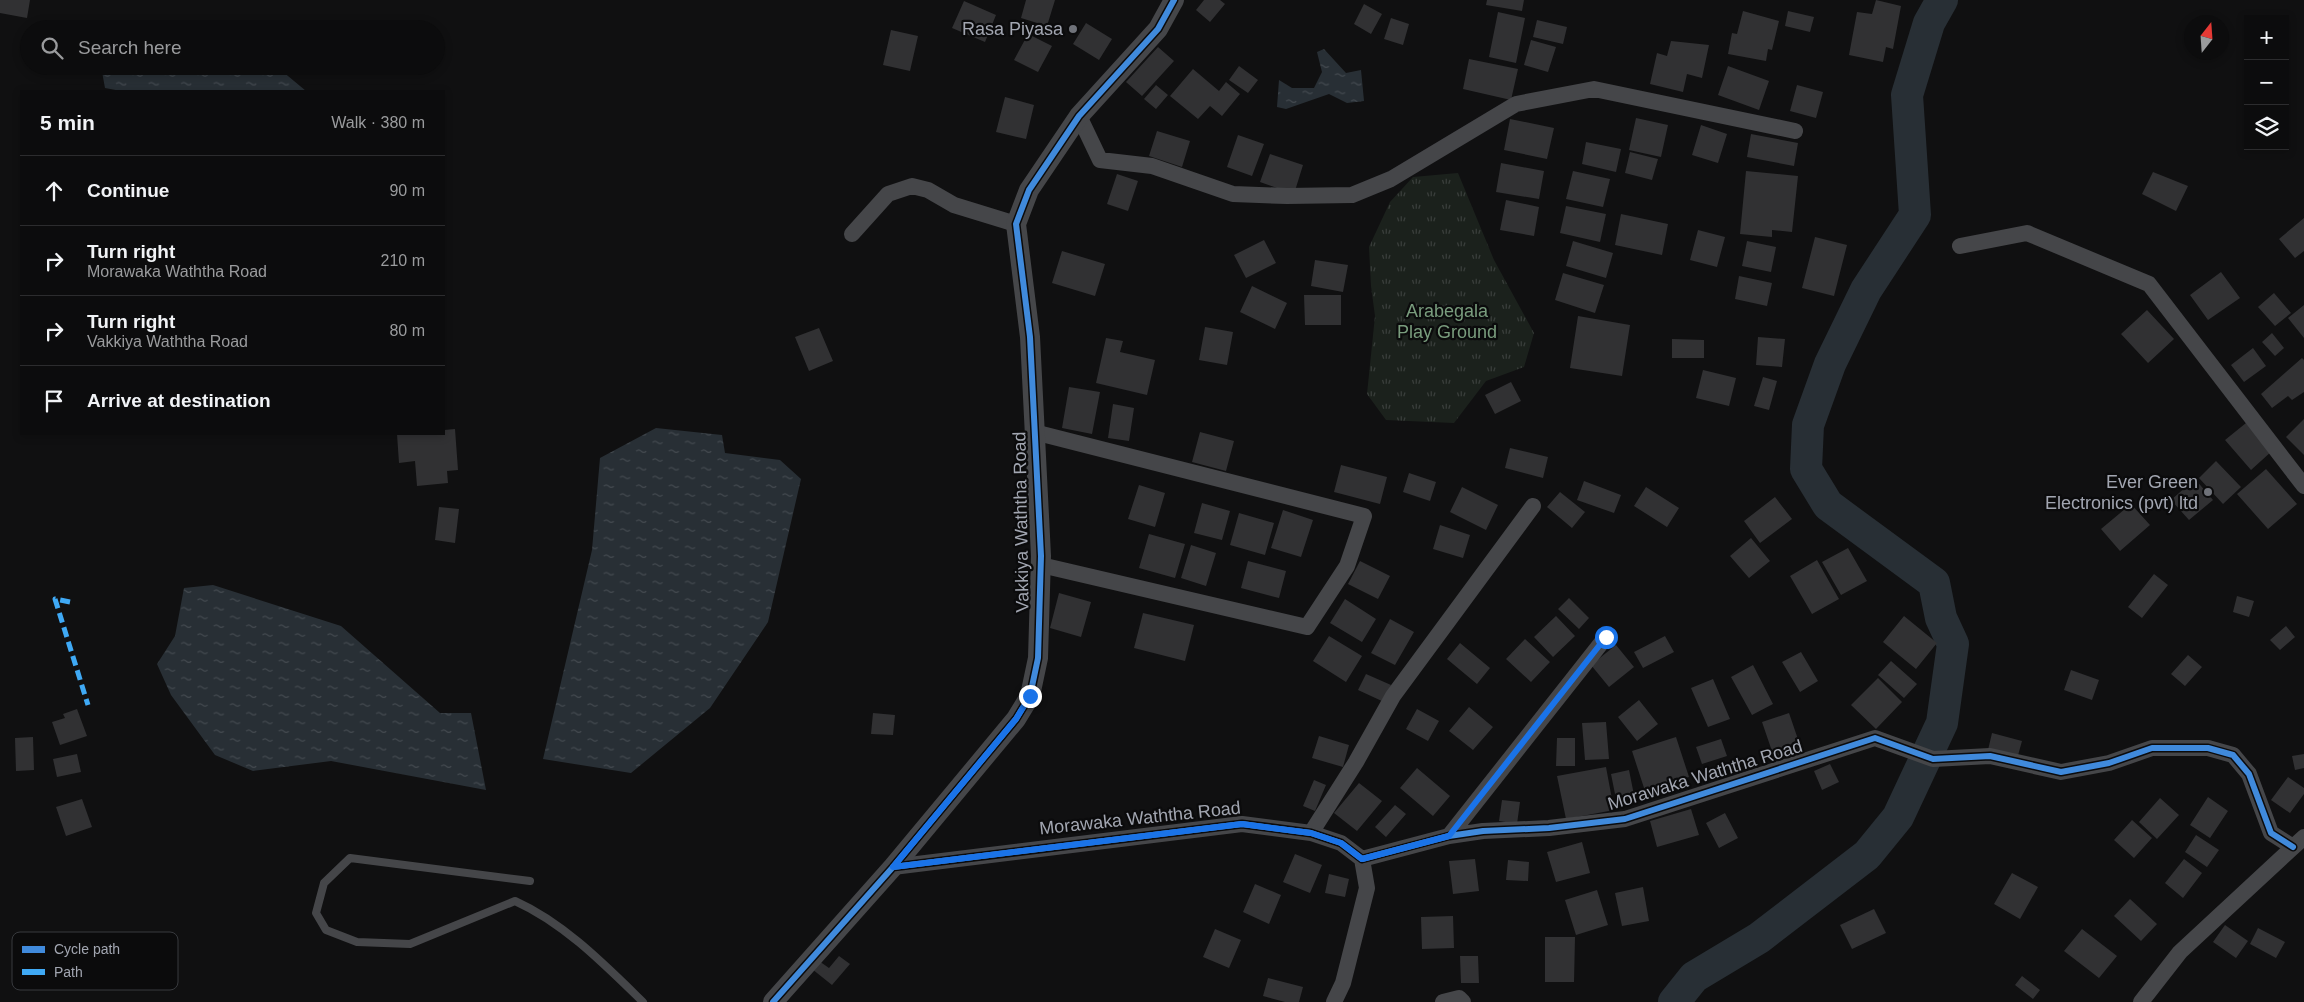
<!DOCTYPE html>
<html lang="en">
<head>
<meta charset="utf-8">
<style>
	body { margin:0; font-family:Helvetica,sans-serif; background:#1a1a1b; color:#f1f3f6 }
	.controls { position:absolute; right:15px; top:15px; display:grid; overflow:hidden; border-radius:0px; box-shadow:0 2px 8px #0003 }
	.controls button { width:45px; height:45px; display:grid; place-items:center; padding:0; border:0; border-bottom:1px solid #2c2c2e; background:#0c0c0d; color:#f1f3f6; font:25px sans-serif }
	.compass { position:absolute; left:2184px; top:15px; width:45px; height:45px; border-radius:50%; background:#0c0c0d; box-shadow:0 2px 8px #0003; rotate:17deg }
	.stop { position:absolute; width:15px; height:15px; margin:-11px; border:4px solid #1a73e8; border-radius:50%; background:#fff }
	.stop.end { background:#1a73e8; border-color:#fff; box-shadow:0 1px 5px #0008 }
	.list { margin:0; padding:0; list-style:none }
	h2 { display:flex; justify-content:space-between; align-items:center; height:65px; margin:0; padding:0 20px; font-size:21px }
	h2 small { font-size:16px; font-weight:400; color:#9a9b9d }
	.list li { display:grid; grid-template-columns:32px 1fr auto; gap:15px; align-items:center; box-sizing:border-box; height:70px; padding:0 20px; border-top:1px solid #2c2c2e }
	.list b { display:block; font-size:19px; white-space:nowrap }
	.list p { margin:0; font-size:16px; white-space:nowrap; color:#9a9b9d }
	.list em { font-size:16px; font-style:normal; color:#9a9b9d }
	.icon { flex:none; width:28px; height:28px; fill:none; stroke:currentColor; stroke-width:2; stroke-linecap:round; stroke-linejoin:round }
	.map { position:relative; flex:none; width:2304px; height:1002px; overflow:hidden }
	.search { position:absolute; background:#0c0c0d; box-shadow:0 2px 8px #0003; left:20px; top:20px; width:425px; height:55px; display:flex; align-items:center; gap:12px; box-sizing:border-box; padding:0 18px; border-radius:28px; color:#9a9b9d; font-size:19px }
	.panel { position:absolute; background:#0c0c0d; box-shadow:0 2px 8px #0003; left:20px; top:90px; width:425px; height:345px; border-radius:0px }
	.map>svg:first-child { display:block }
	.park { fill:url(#park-tufts) }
	.water { fill:url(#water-ripples) }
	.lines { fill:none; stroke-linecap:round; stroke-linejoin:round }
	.river { stroke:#282f35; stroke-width:32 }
	.building { fill:#313133 }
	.service { stroke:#454649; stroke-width:8 }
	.minor { stroke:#454649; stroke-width:16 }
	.tertiary { stroke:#454649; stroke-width:20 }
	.quiet { stroke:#3fa9f5; stroke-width:5; stroke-dasharray:10 5; stroke-linecap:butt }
	.cycleway-casing { stroke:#0b0b0c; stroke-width:9 }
	.cycleway { stroke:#408adc; stroke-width:6 }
	.route { stroke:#1a73e8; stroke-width:6 }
	.poi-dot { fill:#6f7279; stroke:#0b0b0c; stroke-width:2 }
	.labels { text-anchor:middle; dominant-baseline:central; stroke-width:4.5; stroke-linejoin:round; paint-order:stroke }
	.poi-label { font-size:18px; fill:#a2a6b1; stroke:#0b0b0c; text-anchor:end }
	.park-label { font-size:18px; fill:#799c7d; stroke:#0b0b0c }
	.street-label { font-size:18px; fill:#a2a6b1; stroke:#0b0b0c }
	.key { fill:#0b0b0c; stroke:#383a3e; stroke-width:1 }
	.key-label { font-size:14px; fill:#a2a6b1 }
</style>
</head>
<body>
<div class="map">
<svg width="2304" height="1002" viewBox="0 0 2304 1002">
	<defs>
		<pattern id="park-tufts" width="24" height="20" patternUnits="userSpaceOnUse" patternTransform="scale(1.25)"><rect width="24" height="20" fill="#1b211c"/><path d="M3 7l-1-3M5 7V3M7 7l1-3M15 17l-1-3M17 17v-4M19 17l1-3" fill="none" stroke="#393e3b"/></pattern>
		<pattern id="water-ripples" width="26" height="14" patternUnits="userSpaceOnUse" patternTransform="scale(1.25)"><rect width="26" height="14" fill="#282f35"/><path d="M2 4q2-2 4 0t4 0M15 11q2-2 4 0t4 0" fill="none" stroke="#444a50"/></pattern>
	</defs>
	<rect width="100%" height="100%" fill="#101011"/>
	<path class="park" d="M1458,173L1494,260L1534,333L1524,367L1486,381L1454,423L1386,420L1367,394L1375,316L1371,286L1369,247L1390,202L1413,177Z"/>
	<path class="water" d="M1324,49L1346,73L1361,70L1364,101L1347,103L1329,94L1286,109L1277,107L1279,80L1292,88H1314L1322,72L1317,52Z
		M101,66H276L306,91H121L105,88Z
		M656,428L722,435L725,453L780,460L801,479L768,622L710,708L631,773L543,759L592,550L600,458Z
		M213,585L341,626L440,713H471L486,790L331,761L253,771L215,755L171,695L157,664L175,636L184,588Z"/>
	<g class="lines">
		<path class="river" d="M1674,1002L1694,977L1759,938L1867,855L1898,817L1942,723L1953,644L1941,618L1934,583L1828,505L1806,469L1808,425L1830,364L1866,290L1915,215L1907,95L1929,23L1942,0"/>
	</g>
	<path class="building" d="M0,0H30L27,18L0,13Z
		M1026,0H1055L1047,26L1021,18Z
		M1204,0H1220L1225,4L1210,22L1196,10Z
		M1487,0H1524L1522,11L1486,5Z
		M1876,0L1901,6L1893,49L1886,47L1883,62L1849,55L1857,12L1872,14Z
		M964,1L996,15L985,42L952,28Z
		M1364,4L1382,14L1371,34L1354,24Z
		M1743,11L1779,21L1772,50L1768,49L1766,61L1728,54L1732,33L1737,34Z
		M1788,11L1814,17L1810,32L1785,26Z
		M1498,12L1525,18L1516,63L1489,57Z
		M1391,18L1409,24L1403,45L1384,39Z
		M1537,20L1567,27L1563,44L1533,37Z
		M1086,23L1112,39L1099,60L1073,44Z
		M891,30L918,36L910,71L883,65Z
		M1028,34L1052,46L1038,72L1014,60Z
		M1531,40L1556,47L1548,72L1524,65Z
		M1671,41L1709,45L1702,78L1687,74L1683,92L1650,84L1657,53L1667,56Z
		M1158,47L1174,61L1142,96L1126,82Z
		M1469,59L1518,69L1511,100L1463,89Z
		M1239,66L1258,80L1248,93L1229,80Z
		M1728,66L1769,81L1759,110L1718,95Z
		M1193,69L1219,91L1226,82L1240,94L1222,116L1210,106L1198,119L1170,96Z
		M1156,85L1168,95L1156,109L1144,99Z
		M1797,85L1823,92L1816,118L1790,111Z
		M1005,97L1034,105L1026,139L996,132Z
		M1636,118L1668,125L1661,157L1629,150Z
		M1510,119L1554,128L1547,159L1504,150Z
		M1701,125L1727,134L1718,163L1692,155Z
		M1157,131L1190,141L1182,167L1149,156Z
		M1751,134L1798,143L1794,166L1747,157Z
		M1238,135L1264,144L1252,176L1227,167Z
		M1586,142L1621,149L1616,172L1582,164Z
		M1630,152L1658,159L1652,180L1625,173Z
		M1270,154L1303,165L1294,194L1260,182Z
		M1501,163L1544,171L1539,199L1496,192Z
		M1573,171L1610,179L1603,207L1566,199Z
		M1746,171L1798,176L1792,232L1772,230V237L1740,234Z
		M2153,172L2188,186L2176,211L2142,194Z
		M1117,174L1138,181L1128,211L1107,204Z
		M1506,200L1539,207L1534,236L1500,230Z
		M1566,206L1606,214L1600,242L1560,233Z
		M1621,214L1668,224L1662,255L1615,245Z
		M2304,218V251L2295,258L2279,239Z
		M1698,230L1725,237L1717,267L1690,260Z
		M1815,237L1847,245L1834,296L1802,288Z
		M1264,240L1276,263L1246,278L1234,255Z
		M1573,241L1613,253L1606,278L1566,266Z
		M1747,241L1776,247L1771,272L1742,266Z
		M1062,251L1105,264L1095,296L1052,283Z
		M1315,260L1348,265L1343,292L1311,286Z
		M2221,272L2240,298L2208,320L2190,295Z
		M1563,273L1604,285L1595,313L1555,300Z
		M1739,276L1772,283L1767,306L1735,299Z
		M1252,286L1287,303L1275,329L1240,312Z
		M2274,293L2291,313L2275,326L2258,307Z
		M1304,295H1341V325H1305Z
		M2304,305V338L2288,318Z
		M2147,310L2174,339L2148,363L2121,334Z
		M1578,316L1630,325L1622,376L1570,368Z
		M1205,327L1233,332L1227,365L1199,360Z
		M819,328L833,361L809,371L795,337Z
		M2272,333L2284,348L2275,356L2262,342Z
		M1758,337L1785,339L1782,367L1756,365Z
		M1106,338L1123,341L1120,352L1155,360L1147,395L1096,383Z
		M1672,339L1704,340V358H1672Z
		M2253,348L2266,366L2244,382L2231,365Z
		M2302,358L2304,360V392L2292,400L2288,396L2272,408L2261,394Z
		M1703,370L1736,378L1729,406L1696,398Z
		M1763,377L1777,381L1769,410L1754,406Z
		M1511,382L1521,401L1495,414L1485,395Z
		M1069,387L1100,392L1092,434L1062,428Z
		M1113,404L1134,408L1129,441L1108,438Z
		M2304,419V455L2286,437Z
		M2246,423L2272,451L2251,470L2225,440Z
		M455,429L458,470L447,471L448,483L417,486L415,461L399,463L397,434H444V430Z
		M1200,432L1234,441L1226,471L1192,462Z
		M1510,448L1548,457L1543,478L1505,468Z
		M2216,461L2241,487L2223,504L2199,478Z
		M1341,465L1387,477L1380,504L1334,492Z
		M2266,469L2297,504L2268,529L2237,494Z
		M1409,473L1436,482L1430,501L1403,492Z
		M2195,479L2213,500L2189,520L2171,500Z
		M1584,481L1621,495L1614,513L1577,500Z
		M1139,485L1165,493L1155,527L1128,519Z
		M1462,487L1498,505L1486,530L1450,512Z
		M1646,487L1679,508L1667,527L1634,506Z
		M1560,492L1585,512L1572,528L1547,507Z
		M1775,497L1792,519L1760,543L1744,521Z
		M1202,503L1230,511L1222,540L1194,533Z
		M2131,504L2150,525L2120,551L2101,529Z
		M439,507L459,509L455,543L435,540Z
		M1283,510L1313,520L1301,557L1271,548Z
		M1239,513L1274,523L1265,555L1230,545Z
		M1440,525L1470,535L1463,558L1433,549Z
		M1149,534L1185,544L1175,578L1139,568Z
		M1751,538L1770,561L1749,578L1730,556Z
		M1191,545L1216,553L1206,586L1181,578Z
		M1848,548L1867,581L1841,595L1822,562Z
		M1817,560L1839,599L1812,614L1790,576Z
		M1248,561L1286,571L1279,598L1241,588Z
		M1360,561L1390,576L1378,599L1348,584Z
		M2154,574L2168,585L2142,618L2128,607Z
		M1059,593L1091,602L1081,637L1050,628Z
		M2237,596L2254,601L2249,617L2233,612Z
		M1569,598L1589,618L1579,629L1558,609Z
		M1345,599L1376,619L1362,642L1330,623Z
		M1143,613L1194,625L1185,661L1134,648Z
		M1556,616L1575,636L1553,657L1534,637Z
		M1904,616L1937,643L1916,669L1883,642Z
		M1390,619L1414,632L1395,665L1371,653Z
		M2286,626L2295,637L2280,650L2270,640Z
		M1329,636L1362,656L1346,682L1313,661Z
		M1665,636L1674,652L1643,668L1634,652Z
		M1525,639L1550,662L1531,682L1506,659Z
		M1460,643L1490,668L1477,684L1447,659Z
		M1616,645L1634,667L1609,687L1591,665Z
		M1801,652L1818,681L1800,692L1782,662Z
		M2188,655L2202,667L2185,686L2171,674Z
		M1891,661L1917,684L1904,698L1878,675Z
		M1753,665L1773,704L1752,715L1731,677Z
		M2071,670L2099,680L2092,700L2064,690Z
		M1366,674L1391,685L1384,702L1358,690Z
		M1878,678L1902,702L1876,729L1851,705Z
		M1713,679L1730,719L1708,727L1691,688Z
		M1639,700L1658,724L1637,741L1618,717Z
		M1469,707L1493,727L1473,750L1449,731Z
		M77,709L87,736L60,745L52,722L65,718L63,714Z
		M1417,709L1439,721L1428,741L1406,729Z
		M873,713L895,715L893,735L871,734Z
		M1789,713L1802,751L1775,760L1762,722Z
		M1606,722L1609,759L1585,760L1582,723Z
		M1992,733L2022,741L2017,759L1988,750Z
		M1319,736L1349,745L1343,767L1312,758Z
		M33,737L34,770L16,771L15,738Z
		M1676,737L1689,777L1645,791L1632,751Z
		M1557,738H1575V766H1556Z
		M1721,739L1727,756L1702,764L1696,747Z
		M77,754L81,772L57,777L53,759Z
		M2304,754V768L2295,770L2292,756Z
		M1830,764L1839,782L1822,790L1814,771Z
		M1606,767L1614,810L1566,819L1557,776Z
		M1417,768L1450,796L1433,816L1400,788Z
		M1629,770L1634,795L1616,799L1611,774Z
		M2288,777L2304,788V794L2290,813L2271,800Z
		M1314,780L1326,785L1315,811L1303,806Z
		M1359,783L1382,801L1357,831L1334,813Z
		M2208,797L2228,811L2210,838L2190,825Z
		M2160,798L2179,815L2157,839L2139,822Z
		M82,799L92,827L66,836L56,807Z
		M1502,800L1520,802L1517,824L1499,821Z
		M1395,805L1406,814L1386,837L1375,827Z
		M1691,809L1699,835L1657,847L1650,821Z
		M1725,813L1738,838L1719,848L1706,823Z
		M2132,820L2152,838L2134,858L2114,840Z
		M2196,835L2219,850L2207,867L2185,852Z
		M1582,842L1590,873L1556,882L1547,852Z
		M1295,854L1322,865L1310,893L1283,882Z
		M1475,859L1479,891L1453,894L1449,861Z
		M2184,859L2202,873L2183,898L2165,883Z
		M1508,860L1529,862L1528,881L1506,880Z
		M2012,873L2038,887L2020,919L1994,904Z
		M1329,874L1349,879L1345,897L1325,893Z
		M1255,884L1281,895L1269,924L1243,912Z
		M1643,887L1649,921L1622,926L1615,893Z
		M1597,890L1608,925L1576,935L1565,900Z
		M2130,899L2157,924L2141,941L2114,916Z
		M1874,909L1886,933L1852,949L1840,925Z
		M1453,916L1454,948L1422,949L1421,917Z
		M2225,925L2248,941L2236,958L2213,942Z
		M2258,928L2285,942L2276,958L2250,944Z
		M1215,929L1241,940L1229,968L1203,957Z
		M2082,929L2117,956L2099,978L2064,951Z
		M1545,937H1575L1574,982H1545Z
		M839,956L850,964L832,985L812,969L819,961L829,968Z
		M1460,956H1478L1479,983H1461Z
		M2022,976L2040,990L2033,999L2015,985Z
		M1268,978L1303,987L1299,1002H1285L1263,996Z"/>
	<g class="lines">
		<path class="service" d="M530,881L350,858L324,883L316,913L326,930L357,942L410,944L515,901C564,923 605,965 643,1002"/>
		<path class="minor" d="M1079,116L1100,160L1152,166L1233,194L1287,196L1352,195L1391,179L1516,104L1594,89L1795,131
			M852,234L888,194L912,186L928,190L954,205L1016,224
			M1960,246L2027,233L2149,284L2304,486
			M1034,432L1364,516L1347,566L1307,627L1041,565
			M1311,833L1356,762L1393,696L1533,506
			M1449,836L1606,637
			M893,867L1242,824L1311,833L1341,843L1362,859L1449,836L1483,831L1549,828L1625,819L1875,738L1933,759L1990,756L2061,772L2109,763L2152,748H2208L2233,755L2249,774L2271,833L2293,847
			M1334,1002L1343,983L1367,888L1362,859
			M1443,1002L1459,998L1463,1002
			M2141,1002L2180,952L2304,837"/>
		<path class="tertiary" d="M773,1002L893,867L1016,719L1030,696L1038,658L1041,556L1030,337L1016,224L1029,190L1079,116L1158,29L1174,0"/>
		<path class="quiet" d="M70,602L55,599L88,705"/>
		<g class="cycleway-casing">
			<path id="cycleway" d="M893,867L1242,824L1311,833L1341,843L1362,859L1449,836L1483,831L1549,828L1625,819L1875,738L1933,759L1990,756L2061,772L2109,763L2152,748H2208L2233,755L2249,774L2271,833L2293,847
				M773,1002L893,867L1016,719L1030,696L1038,658L1041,556L1030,337L1016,224L1029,190L1079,116L1158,29L1174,0"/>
		</g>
		<use href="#cycleway" class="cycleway"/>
	</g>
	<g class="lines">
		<path class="route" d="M1030,696L1016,719L893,867L1242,824L1311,833L1341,843L1362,859L1449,836L1606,637"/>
	</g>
	<g class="poi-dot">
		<circle cx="1073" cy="29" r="5"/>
		<circle cx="2208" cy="492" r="5"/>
	</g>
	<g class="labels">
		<g class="poi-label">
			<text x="1063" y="29">Rasa Piyasa</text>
			<text x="2198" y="482">Ever Green<tspan x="2198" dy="21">Electronics (pvt) ltd</tspan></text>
		</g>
		<g class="park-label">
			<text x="1447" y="311">Arabegala<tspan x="1447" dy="21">Play Ground</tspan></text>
		</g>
		<g class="street-label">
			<text transform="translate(1021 522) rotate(-91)">Vakkiya Waththa Road</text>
			<text transform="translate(1705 775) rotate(-17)">Morawaka Waththa Road</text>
			<text transform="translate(1140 818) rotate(-6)">Morawaka Waththa Road</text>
		</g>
	</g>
	<rect x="12" y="932" width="166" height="58" rx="8" class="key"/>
	<rect x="22" y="946" width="23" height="7" fill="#408adc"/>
	<rect x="22" y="969" width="23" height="6" fill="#3fa9f5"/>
	<g class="key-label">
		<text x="54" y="954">Cycle path</text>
		<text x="54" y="977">Path</text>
	</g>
</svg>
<div class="controls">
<button>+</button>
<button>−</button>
<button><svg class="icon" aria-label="layers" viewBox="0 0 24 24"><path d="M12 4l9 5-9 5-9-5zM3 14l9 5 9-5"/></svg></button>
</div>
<svg class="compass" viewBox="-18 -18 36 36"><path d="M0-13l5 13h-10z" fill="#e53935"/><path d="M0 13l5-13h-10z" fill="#9a9b9d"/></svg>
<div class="stop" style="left:1606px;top:637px"></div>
<div class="stop end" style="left:1030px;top:696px"></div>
<div class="search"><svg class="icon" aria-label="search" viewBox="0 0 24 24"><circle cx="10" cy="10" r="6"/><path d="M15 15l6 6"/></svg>Search here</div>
<section class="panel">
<h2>5 min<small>Walk · 380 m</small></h2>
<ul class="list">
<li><svg class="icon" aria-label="ahead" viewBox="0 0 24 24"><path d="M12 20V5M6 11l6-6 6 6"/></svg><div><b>Continue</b></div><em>90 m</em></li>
<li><svg class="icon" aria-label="right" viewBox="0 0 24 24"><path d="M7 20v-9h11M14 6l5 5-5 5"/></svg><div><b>Turn right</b><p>Morawaka Waththa Road</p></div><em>210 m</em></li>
<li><svg class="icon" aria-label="right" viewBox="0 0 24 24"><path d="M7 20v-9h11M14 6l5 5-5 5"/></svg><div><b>Turn right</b><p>Vakkiya Waththa Road</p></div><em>80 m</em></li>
<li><svg class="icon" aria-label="arrive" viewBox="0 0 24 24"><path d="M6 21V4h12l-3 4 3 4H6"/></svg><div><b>Arrive at destination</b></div></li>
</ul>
</section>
</div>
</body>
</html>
